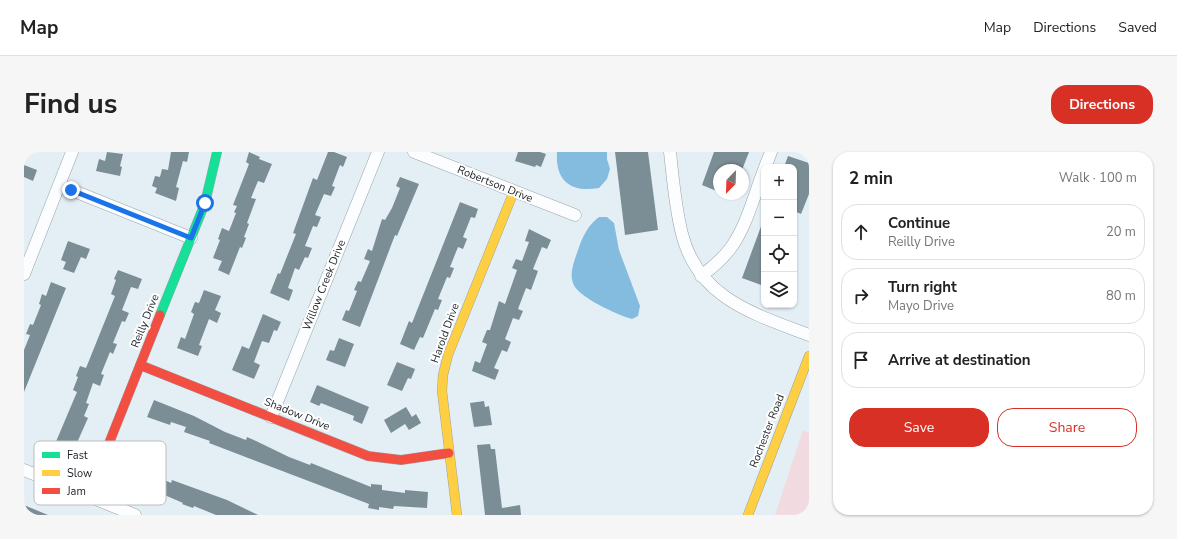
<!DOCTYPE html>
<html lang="en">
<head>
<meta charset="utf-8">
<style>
	body { margin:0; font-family:"Nunito Sans",sans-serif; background:#f6f6f6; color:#222 }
	.controls { position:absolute; right:12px; top:12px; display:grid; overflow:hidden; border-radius:8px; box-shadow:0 1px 3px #0004 }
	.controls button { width:36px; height:36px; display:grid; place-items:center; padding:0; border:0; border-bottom:1px solid #e0e0e0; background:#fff; color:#222; font:20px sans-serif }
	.compass { position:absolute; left:689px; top:12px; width:36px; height:36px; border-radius:50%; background:#fff; box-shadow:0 1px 3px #0004; rotate:203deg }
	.stop { position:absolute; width:12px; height:12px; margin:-9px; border:3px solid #1a73e8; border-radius:50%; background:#fff }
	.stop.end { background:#1a73e8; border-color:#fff; box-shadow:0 1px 4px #0008 }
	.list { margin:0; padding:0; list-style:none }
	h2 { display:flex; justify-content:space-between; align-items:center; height:52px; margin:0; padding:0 16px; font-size:17px }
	h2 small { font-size:13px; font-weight:400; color:#767676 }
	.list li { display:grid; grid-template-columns:26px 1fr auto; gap:12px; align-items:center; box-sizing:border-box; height:56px; margin:0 8px 8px; padding:0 8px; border:1px solid #e0e0e0; border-radius:16px }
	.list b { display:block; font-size:15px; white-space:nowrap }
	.list p { margin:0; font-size:13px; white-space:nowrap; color:#767676 }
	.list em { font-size:13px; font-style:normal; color:#767676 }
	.actions { display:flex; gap:8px; padding:12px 16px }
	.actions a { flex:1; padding:9px 0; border:1px solid #d93025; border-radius:16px; text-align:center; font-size:14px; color:#d93025 }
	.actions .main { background:#d93025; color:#fff }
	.icon { flex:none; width:22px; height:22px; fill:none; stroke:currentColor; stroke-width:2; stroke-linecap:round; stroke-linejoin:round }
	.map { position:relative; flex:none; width:785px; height:363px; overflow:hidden; border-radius:16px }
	header { display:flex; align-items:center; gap:24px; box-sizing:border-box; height:56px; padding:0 20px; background:#fff; border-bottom:1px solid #e0e0e0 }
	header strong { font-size:19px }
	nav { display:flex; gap:22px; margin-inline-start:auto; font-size:14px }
	.intro { display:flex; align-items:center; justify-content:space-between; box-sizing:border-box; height:96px; padding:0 24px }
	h1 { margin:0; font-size:28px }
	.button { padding:10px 18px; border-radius:16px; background:#d93025; color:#fff; font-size:14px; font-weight:700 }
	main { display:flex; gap:24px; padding:0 24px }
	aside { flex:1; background:#fff; border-radius:16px; box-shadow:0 1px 3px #0004 }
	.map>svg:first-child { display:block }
	.green { fill:#f1dbe0 }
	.water { fill:#84bcdf }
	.building { fill:#7b8d95 }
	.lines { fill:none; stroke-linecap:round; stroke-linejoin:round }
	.street-casing { stroke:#9ba3a8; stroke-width:13 }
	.fast-casing { stroke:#9ba3a8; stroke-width:10 }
	.slow-casing { stroke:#9ba3a8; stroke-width:10 }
	.jam-casing { stroke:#9ba3a8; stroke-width:10 }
	.street { stroke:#fbfdfe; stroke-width:12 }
	.fast { stroke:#16e098; stroke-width:9 }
	.slow { stroke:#ffcf43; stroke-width:9 }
	.jam { stroke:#f24e42; stroke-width:9 }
	.route { stroke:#1a73e8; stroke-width:5 }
	.labels { text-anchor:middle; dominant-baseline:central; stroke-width:4; stroke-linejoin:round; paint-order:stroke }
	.street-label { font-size:11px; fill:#1b2227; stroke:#fff }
	.key { fill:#fff; stroke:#bbbdbe; stroke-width:1 }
	.key-label { font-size:11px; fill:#1b2227 }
</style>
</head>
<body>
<header>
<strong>Map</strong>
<nav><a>Map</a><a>Directions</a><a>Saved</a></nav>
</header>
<div class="intro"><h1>Find us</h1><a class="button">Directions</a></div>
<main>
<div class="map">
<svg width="785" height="363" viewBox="0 0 785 363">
	<rect width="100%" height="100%" fill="#e4eff5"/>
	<path class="green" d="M779,278L785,281V363H751Z"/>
	<path class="water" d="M533,0H583V7L586,17L583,27L575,36C547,41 531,29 533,0Z
		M575,65H583L590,71L595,98L616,154L614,164L608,167C594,163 553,145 549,131C545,121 551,107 554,98C558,85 565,72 575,65Z"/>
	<path class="building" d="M83,0L99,2L96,14L98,15L96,24L72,19L75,7L81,9Z
		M147,0H165L163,10L159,9L152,35L155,36L152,49L131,41L133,36L128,34L131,24L136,25L138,17L144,18Z
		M225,0L236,5L235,7L248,12L240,31L234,29L227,46L232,47L223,71L225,72L220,85L222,86L218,96L216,95L205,123L194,118L198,109L189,106L196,88L194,87L198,76L205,79L212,61L210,60L213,54L209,53L225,12L222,10Z
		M304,0H310L323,5L319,15L316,13L308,34L311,35L307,44L300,42L291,63L297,65L293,75L289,74L281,94L288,96L284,106L281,105L275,118L271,116L264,136L269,138L265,149L246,141L254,121L256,122L272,82L269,81L289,26L293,28Z
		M494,0H516L522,2L517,15L512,13L511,15L491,9Z
		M591,0H624L634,78L601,83Z
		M690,0H725L718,18H695V40L678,33Z
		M764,4L785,11V42L777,62L770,59V15H760Z
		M0,13L13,18L9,29L0,25Z
		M376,25L395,32L373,84L371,83L336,175L318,168L322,158L325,159L333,139L330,138L334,129L337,130L346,109L340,107L344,97L348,99L358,67L361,68L368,56L376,36L372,34Z
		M436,50L454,57L451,66L447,65L439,85L443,87L439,97L434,95L426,115L430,116L426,126L423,125L414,147L418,148L414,158L411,157L399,186L396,185L390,198L376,192L385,169L388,171Z
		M739,69H740V134L718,126Z
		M505,77L527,88L523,97L518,95L509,117L514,119L507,138L502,136L494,157L499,159L495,168L489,166L481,187L487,190L483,200L478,198L470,216L475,218L471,228L448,219L451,209L456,211L463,192L458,190L463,178H466L475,149L481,152L493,118L488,116L492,107L498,109L505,90L501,89Z
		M44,89L66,97L62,107L57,105L50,121L39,117L42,110L37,108Z
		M94,118L118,127L114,137L107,135L98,158L105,161L101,170L98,169L89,191L93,192L89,202L86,200L77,222L80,223L76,234L69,231L62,251L65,252L60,264L64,266L52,293L48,291L43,305L28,299L53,240L49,238L54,225L52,224L56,214L62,216L91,144L87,142L92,128L90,127Z
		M27,130L42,136L0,240V198L6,183L2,182L6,172L9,173L17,153L15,152L18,142L22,144Z
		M180,138L197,144L191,158L197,161L193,171L185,167L175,193L178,194L174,204L153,196L157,185L161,187L170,162L167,160L171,150L175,151Z
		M239,162L257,170L253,179L250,178L245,191L238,189L230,210L236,213L230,227L208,218L218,194L225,197Z
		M315,186L330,192L321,215L302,208L306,198L310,199Z
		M373,210L391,217L387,227L384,226L378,239L363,233Z
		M293,233L345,255L338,272L329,268L330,264L297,251L295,254L286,250Z
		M130,248L170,264L201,280L222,288L223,285L232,289L265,305L286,313L287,311L347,335V332L358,333V338L381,341V338L404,340L403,356L370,354L369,357L355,355V358L344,356L345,352L185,291L186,289L160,280L162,275L147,270L146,273L123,265Z
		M460,249L461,255L465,254L468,273L450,275L446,251Z
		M382,255L388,265L392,262L397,271L385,278L381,272L367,281L360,268Z
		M466,292L467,297H471L478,356L496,353L497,363H461L453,293Z
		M113,308L131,315L128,322L147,331L148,328L203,348L234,363H192L170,354L169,356L158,352L159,351L129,338L131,333L111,325L110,327L100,323L105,310L111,313Z
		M0,353L24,363H0Z"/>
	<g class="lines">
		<g class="street-casing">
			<path id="street" d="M390,0L551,63
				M646,0C649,27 651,55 658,82C674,146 730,162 785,183
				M741,15L747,0
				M35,33L167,86
				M0,122L48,0
				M677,124C688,116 698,107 706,97C723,74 730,43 740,18
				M247,265L354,0
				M0,318L111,363"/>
		</g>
		<g class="fast-casing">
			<path id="fast" d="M136,163L181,51L193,0"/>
		</g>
		<g class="slow-casing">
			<path id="slow" d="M433,363L418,239L419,223L424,203L490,39
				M724,363L785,204"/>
		</g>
		<g class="jam-casing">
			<path id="jam" d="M116,213L344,304L377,308L425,301
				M64,344L136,163"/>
		</g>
		<use href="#street" class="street"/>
		<use href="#fast" class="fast"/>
		<use href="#slow" class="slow"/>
		<use href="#jam" class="jam"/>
	</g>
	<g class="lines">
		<path class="route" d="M47,38L167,86L181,51"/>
	</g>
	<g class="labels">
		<g class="street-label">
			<text transform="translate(471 32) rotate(22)">Robertson Drive</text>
			<text transform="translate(300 133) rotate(-68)">Willow Creek Drive</text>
			<text transform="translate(121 169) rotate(-68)">Reilly Drive</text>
			<text transform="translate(421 181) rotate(-70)">Harold Drive</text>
			<text transform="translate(273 262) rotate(22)">Shadow Drive</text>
			<text transform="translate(743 279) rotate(-69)">Rochester Road</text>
		</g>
	</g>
	<rect x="10" y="289" width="132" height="64" rx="6" class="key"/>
	<rect x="18" y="300" width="18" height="6" fill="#16e098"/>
	<rect x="18" y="318" width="18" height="6" fill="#ffcf43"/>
	<rect x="18" y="336" width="18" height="6" fill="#f24e42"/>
	<g class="key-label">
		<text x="43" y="307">Fast</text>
		<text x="43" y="325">Slow</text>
		<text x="43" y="343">Jam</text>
	</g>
</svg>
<div class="controls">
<button>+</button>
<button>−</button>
<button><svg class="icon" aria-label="locate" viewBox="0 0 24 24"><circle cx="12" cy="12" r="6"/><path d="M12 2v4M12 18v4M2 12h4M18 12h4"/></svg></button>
<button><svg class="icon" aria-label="layers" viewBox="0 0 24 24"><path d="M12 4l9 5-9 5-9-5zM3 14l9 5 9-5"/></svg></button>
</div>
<svg class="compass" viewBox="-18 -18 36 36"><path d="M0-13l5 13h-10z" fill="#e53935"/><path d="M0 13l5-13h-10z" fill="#767676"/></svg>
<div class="stop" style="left:181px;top:51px"></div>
<div class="stop end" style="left:47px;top:38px"></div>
</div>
<aside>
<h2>2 min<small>Walk · 100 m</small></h2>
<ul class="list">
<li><svg class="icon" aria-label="ahead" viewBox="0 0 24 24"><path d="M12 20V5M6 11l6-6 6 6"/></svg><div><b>Continue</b><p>Reilly Drive</p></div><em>20 m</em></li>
<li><svg class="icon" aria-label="right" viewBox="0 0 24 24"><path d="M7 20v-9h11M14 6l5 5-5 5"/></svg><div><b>Turn right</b><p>Mayo Drive</p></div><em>80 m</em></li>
<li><svg class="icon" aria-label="arrive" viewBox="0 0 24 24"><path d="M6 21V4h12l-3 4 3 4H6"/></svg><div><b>Arrive at destination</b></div></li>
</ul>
<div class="actions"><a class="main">Save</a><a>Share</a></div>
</aside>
</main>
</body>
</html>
